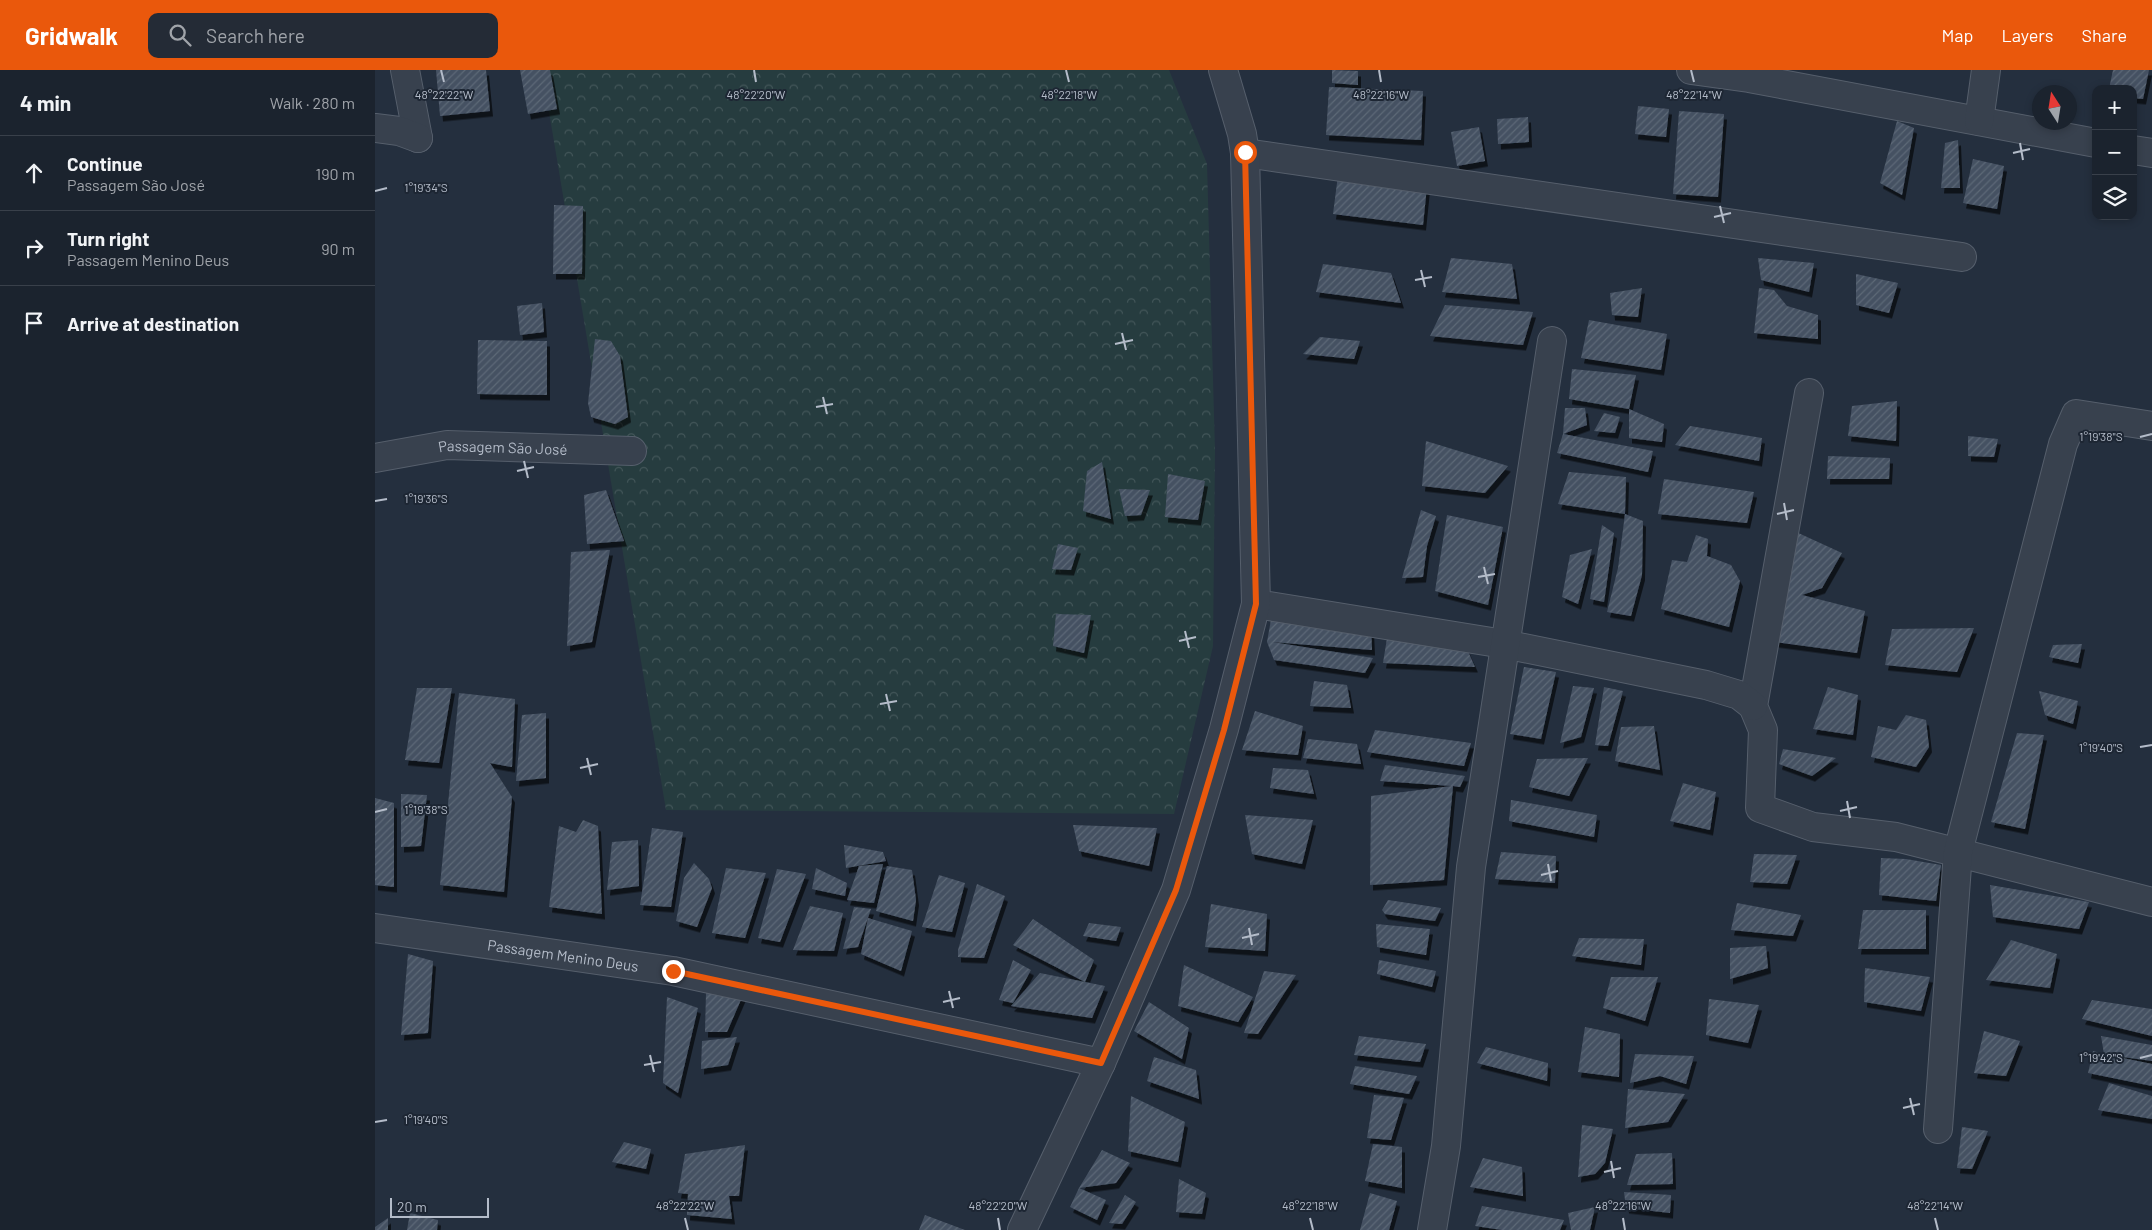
<!DOCTYPE html>
<html lang="en">
<head>
<meta charset="utf-8">
<style>
	body { margin:0; font-family:Barlow,sans-serif; background:#242b36; color:#f1f3f6 }
	.controls { position:absolute; right:15px; top:15px; display:grid; overflow:hidden; border-radius:10px; box-shadow:0 2px 8px #0003 }
	.controls button { width:45px; height:45px; display:grid; place-items:center; padding:0; border:0; border-bottom:1px solid #39404a; background:#1b232e; color:#f1f3f6; font:25px sans-serif }
	.compass { position:absolute; left:1657px; top:15px; width:45px; height:45px; border-radius:50%; background:#1b232e; box-shadow:0 2px 8px #0003; rotate:348deg }
	.scale { position:absolute; left:15px; bottom:12px; width:99px; box-sizing:border-box; padding-left:5px; border:2px solid #b4bcc9; border-top:0; font-size:14px; line-height:18px; white-space:nowrap; color:#b4bcc9; -webkit-text-stroke:4px #1d2633; paint-order:stroke }
	.stop { position:absolute; width:15px; height:15px; margin:-11px; border:4px solid #ea580c; border-radius:50%; background:#fff }
	.stop.end { background:#ea580c; border-color:#fff; box-shadow:0 1px 5px #0008 }
	.list { margin:0; padding:0; list-style:none }
	h2 { display:flex; justify-content:space-between; align-items:center; height:65px; margin:0; padding:0 20px; font-size:21px }
	h2 small { font-size:16px; font-weight:400; color:#a0a4aa }
	.list li { display:grid; grid-template-columns:32px 1fr auto; gap:15px; align-items:center; box-sizing:border-box; height:75px; padding:0 20px; border-top:1px solid #39404a }
	.list b { display:block; font-size:19px; white-space:nowrap }
	.list p { margin:0; font-size:16px; white-space:nowrap; color:#a0a4aa }
	.list em { font-size:16px; font-style:normal; color:#a0a4aa }
	.icon { flex:none; width:28px; height:28px; fill:none; stroke:currentColor; stroke-width:2; stroke-linecap:round; stroke-linejoin:round }
	.map { position:relative; flex:none; width:1777px; height:1160px; overflow:hidden }
	header { display:flex; align-items:center; gap:30px; box-sizing:border-box; height:70px; padding:0 25px; background:#ea580c; color:#fff }
	header strong { font-size:24px }
	nav { display:flex; gap:28px; margin-inline-start:auto; font-size:18px }
	.search { width:350px; height:45px; background:#242b36; display:flex; align-items:center; gap:12px; box-sizing:border-box; padding:0 18px; border-radius:10px; color:#a0a4aa; font-size:19px }
	main { display:flex }
	aside { flex:1; background:#1b232e }
	.map>svg:first-child { display:block }
	.forest { fill:url(#forest-crowns) }
	.building { fill:url(#building-hatch); filter:url(#shadow) }
	.lines { fill:none; stroke-linecap:round; stroke-linejoin:round }
	.street-casing { stroke:#565f6c; stroke-width:30 }
	.street { stroke:#38414e; stroke-width:28 }
	.route { stroke:#ea580c; stroke-width:6 }
	.ticks { fill:none; stroke:#b4bcc9; stroke-width:2 }
	.labels { text-anchor:middle; dominant-baseline:central; stroke-width:4; stroke-linejoin:round; paint-order:stroke }
	.street-label { font-size:15px; fill:#b4bcc9; stroke:#1d2633 }
	.ticks-label { font-size:12px; text-anchor:middle; fill:#b4bcc9; stroke:#1d2633; stroke-width:4; stroke-linejoin:round; paint-order:stroke }
</style>
</head>
<body>
<header>
<strong>Gridwalk</strong>
<div class="search"><svg class="icon" aria-label="search" viewBox="0 0 24 24"><circle cx="10" cy="10" r="6"/><path d="M15 15l6 6"/></svg>Search here</div>
<nav><a>Map</a><a>Layers</a><a>Share</a></nav>
</header>
<main>
<aside>
<h2>4 min<small>Walk · 280 m</small></h2>
<ul class="list">
<li><svg class="icon" aria-label="ahead" viewBox="0 0 24 24"><path d="M12 20V5M6 11l6-6 6 6"/></svg><div><b>Continue</b><p>Passagem São José</p></div><em>190 m</em></li>
<li><svg class="icon" aria-label="right" viewBox="0 0 24 24"><path d="M7 20v-9h11M14 6l5 5-5 5"/></svg><div><b>Turn right</b><p>Passagem Menino Deus</p></div><em>90 m</em></li>
<li><svg class="icon" aria-label="arrive" viewBox="0 0 24 24"><path d="M6 21V4h12l-3 4 3 4H6"/></svg><div><b>Arrive at destination</b></div></li>
</ul>
</aside>
<div class="map">
<svg width="1777" height="1160" viewBox="0 0 1777 1160">
	<defs>
		<pattern id="forest-crowns" width="20" height="18" patternUnits="userSpaceOnUse" patternTransform="scale(1.25)"><rect width="20" height="18" fill="#263c3f"/><path d="M2 6a3 3 0 1 1 6 0M12 15a3 3 0 1 1 6 0" fill="none" stroke="#435659"/></pattern>
		<pattern id="building-hatch" width="6" height="6" patternUnits="userSpaceOnUse" patternTransform="scale(1.25)"><rect width="6" height="6" fill="#455162"/><path d="M-1 1l2-2M0 6l6-6M5 7l2-2" fill="none" stroke="#5d6877"/></pattern>
		<filter id="shadow"><feDropShadow dx="3" dy="5.5" stdDeviation="0" flood-color="#0009"/></filter>
	</defs>
	<rect width="100%" height="100%" fill="#242f3e"/>
	<path class="forest" d="M167,0H794L832,94L840,381L838,576L799,744L291,740Z"/>
	<path class="building" d="M61,0H111L115,41L65,46Z
		M145,0H175L182,39L153,44Z
		M957,0L983,1V15L957,13Z
		M1738,0H1774L1768,29L1758,28V19H1734Z
		M954,17L1048,21L1046,70L951,65Z
		M1263,36L1294,39L1291,67L1260,64Z
		M1304,41L1349,44L1343,127L1298,124Z
		M1153,47L1154,72L1123,74L1122,49Z
		M1522,51L1539,58L1527,125L1505,113Z
		M1104,57L1110,91L1082,96L1076,62Z
		M1583,70L1585,118H1566L1570,73Z
		M1598,89L1629,96L1622,139L1588,133Z
		M963,105L1052,116L1048,155L958,144Z
		M179,135L208,136L207,204H178Z
		M1076,188L1137,194L1142,229L1067,222Z
		M1383,188L1439,193L1434,222L1386,210Z
		M948,194L1016,203L1026,233L941,222Z
		M1481,204L1523,213L1514,243L1481,235Z
		M1267,218L1263,247L1237,245L1235,223Z
		M1384,218L1399,220L1412,236L1443,245V269L1379,263Z
		M167,233L169,262L145,265L142,236Z
		M1070,235L1158,242L1148,275L1055,266Z
		M1214,250L1292,264L1286,300L1206,288Z
		M945,267L985,271L979,289L928,284Z
		M220,269L236,271L245,286L253,347L240,354L216,347L213,333Z
		M103,270L172,271V325L102,324Z
		M1197,299L1261,305L1254,339L1194,329Z
		M1522,331L1521,371L1473,366L1477,336Z
		M1190,338H1210L1212,355L1188,364Z
		M1254,339L1289,354L1287,372L1254,368Z
		M1229,343L1245,347L1240,363L1219,361Z
		M1315,356L1387,368L1384,391L1300,375Z
		M1188,364L1278,381L1273,402L1182,383Z
		M1593,366L1623,369L1619,387L1593,386Z
		M1051,371L1133,396L1110,423L1047,416Z
		M1453,386L1515,388L1514,409H1452Z
		M727,392L736,449L708,441L712,401Z
		M1194,402L1251,407L1250,444L1183,434Z
		M793,404L830,411L823,450L790,447Z
		M1289,409L1379,422L1372,453L1283,444Z
		M744,419L775,420L766,445L750,446Z
		M231,420L249,471L212,474L209,425Z
		M1046,440L1061,446L1052,476L1048,507L1027,508Z
		M1250,444L1268,451L1267,505L1256,546L1232,542L1243,498Z
		M1072,445L1128,457L1113,535L1060,521Z
		M1227,455L1239,463L1229,532L1215,529Z
		M1419,461L1467,483L1447,518L1427,525L1490,541L1482,583L1400,572Z
		M1321,465L1333,469L1332,486L1356,495L1365,511L1354,557L1286,539L1297,490L1312,492Z
		M683,474L703,478L696,500L677,499Z
		M1217,479L1203,534L1187,527L1195,485Z
		M235,480L217,572L192,576L196,482Z
		M681,544L716,545L709,583L678,576Z
		M897,544L996,557L997,580L897,572L998,588L990,603L899,590L892,572Z
		M1599,558L1582,602L1510,595L1517,559Z
		M1012,568L1091,577L1100,597L1008,593Z
		M1707,574L1703,593L1674,587L1678,575Z
		M1149,597L1181,602L1166,669L1135,664Z
		M939,611L972,615L976,638L935,636Z
		M1198,616L1219,618L1206,667L1185,673Z
		M1229,617L1248,621L1233,676L1220,675Z
		M1453,617L1483,625L1478,665L1438,659Z
		M42,618H77L64,693L30,690Z
		M1664,621L1703,631L1698,654L1670,645Z
		M84,623L140,629L137,697L115,693L137,727L129,822L65,815Z
		M880,641L928,656L923,685L867,680Z
		M171,643V708L141,711L147,645Z
		M1531,645L1551,650L1554,677L1541,697L1496,687L1503,656L1521,660Z
		M1279,656L1285,700L1240,691L1246,657Z
		M1000,660L1096,673L1089,696L992,682Z
		M1642,663L1669,665L1650,759L1616,752Z
		M933,669L982,674L986,694L928,688Z
		M1408,679L1461,688L1437,706L1404,694Z
		M1213,688L1194,726L1154,717L1162,689Z
		M1010,695L1090,706L1085,717L1078,716L1069,810L995,815L996,726L1077,716L1005,711Z
		M898,698L933,700L939,724L895,718Z
		M1308,713L1341,722L1335,760L1295,751Z
		M26,724L52,725L46,776L26,777Z
		M0,728L19,733V817L0,815Z
		M1136,730L1222,745L1219,767L1134,751Z
		M870,745L938,750L927,794L877,784Z
		M208,750L223,756L227,844L174,837L184,756L201,762Z
		M698,755L782,758L774,796L704,781Z
		M277,758L308,762L296,837L265,835Z
		M263,770L264,816L232,820L237,772Z
		M469,775L508,782L511,791L471,798Z
		M1126,782L1181,786L1180,813L1120,809Z
		M1379,784L1422,785L1412,814L1375,812Z
		M1506,788L1531,789L1566,795L1561,831L1504,825Z
		M319,793L334,809L337,818L322,857L301,851L309,808Z
		M508,794L499,833L472,830L484,796Z
		M512,796L537,800L541,830L538,851L501,841Z
		M351,798L391,803L370,868L337,863Z
		M441,798L472,813L470,826L437,819Z
		M402,799L431,804L405,872L383,868Z
		M564,805L590,813L577,862L547,857Z
		M602,814L630,826L609,888L583,887V880Z
		M1615,815L1714,832L1704,859L1618,847Z
		M1013,830L1066,838L1060,851L1010,844L1007,840Z
		M1362,833L1426,845L1418,866L1356,860Z
		M836,834L892,844L890,881L830,877Z
		M435,836L468,843L459,881L418,880Z
		M479,837L496,839L483,877L468,879Z
		M1488,840H1551V879H1483Z
		M493,848L537,861L526,901L486,884Z
		M658,849L719,890L710,912L730,916L717,948L636,936L665,903L710,912L638,875Z
		M714,853L746,857L741,871L708,866Z
		M1001,854L1055,859L1051,885L1002,877Z
		M1204,868L1269,869L1266,895L1197,886Z
		M1636,870L1682,884L1675,918L1611,910Z
		M1391,876L1393,898L1355,909V878Z
		M33,884L58,891L53,963L26,965Z
		M638,890L656,900L638,933L624,930Z
		M1004,890L1061,901L1057,917L1002,904Z
		M809,895L878,927L863,952L803,936Z
		M1490,898L1555,907L1546,941L1489,932Z
		M889,901L921,905L883,964L869,963Z
		M1236,907H1283L1270,951L1228,938Z
		M331,923L368,925L352,962H330Z
		M292,927L323,938L303,1023L288,1013Z
		M1334,929L1384,935L1373,973L1331,965Z
		M1717,930L1777,939V966L1707,949Z
		M774,932L814,958L807,989L759,961Z
		M1210,957L1245,964L1244,1007L1203,1002Z
		M1609,961L1645,971L1631,1006L1599,1003Z
		M984,966L1051,974L1045,992L979,985Z
		M1726,966L1777,975V991L1733,985L1777,994V1016L1713,1003L1718,981L1729,984Z
		M362,967L353,995L326,999L327,971Z
		M1111,977L1173,993L1172,1011L1102,993Z
		M1260,984L1319,986L1311,1014L1285,1006L1255,1013Z
		M779,987L821,1000L824,1029L772,1011Z
		M980,996L1042,1006L1034,1024L975,1014Z
		M1734,1013L1777,1026V1049L1723,1040Z
		M1253,1019L1310,1024L1293,1052L1250,1058Z
		M999,1025L1029,1028L1016,1070L992,1068Z
		M756,1026L810,1052L803,1092L753,1081Z
		M1207,1055L1238,1059L1230,1093L1220,1104L1203,1107Z
		M1587,1057L1613,1061L1597,1099L1582,1098Z
		M249,1072L276,1079L271,1099L237,1092Z
		M998,1074L1027,1077V1118L990,1111Z
		M370,1075L364,1126H354L357,1149L312,1145L313,1124L303,1123L310,1084Z
		M727,1080L755,1093L741,1113L704,1118Z
		M1297,1083L1298,1114L1252,1115L1261,1084Z
		M1108,1088L1147,1097L1148,1126L1095,1117Z
		M804,1109L831,1123L827,1144L801,1142Z
		M704,1118L731,1130L722,1150L695,1137Z
		M1249,1122L1296,1125L1295,1143L1251,1138Z
		M995,1123L1022,1131L1014,1160H985Z
		M750,1125L761,1132L747,1154L734,1153Z
		M1107,1136L1189,1150L1185,1160H1127L1100,1156Z
		M1220,1137L1215,1160H1196L1193,1143Z
		M35,1143L63,1150L62,1160H32Z
		M550,1145L590,1160H544Z
		M13,1148V1160H0V1157Z"/>
	<g class="lines">
		<g class="street-casing">
			<g id="street">
				<path d="M30,0L43,68"/>
				<path d="M1316,0L1374,8L1721,73"/>
				<path d="M1604,51L1611,0"/>
				<path d="M0,58L24,61L43,68"/>
				<path d="M1758,80L1777,83"/>
				<path d="M870,83L1587,187"/>
				<path d="M1434,323L1378,636L1388,660L1385,738L1438,757L1521,767L1777,832"/>
				<path id="s1" d="M0,388L72,375L257,381"/>
				<path d="M881,534L1129,574L1331,615L1364,625L1378,636"/>
				<path id="s2" d="M0,858L298,901L726,993"/>
				<path d="M1563,1059L1583,782L1688,374L1701,344L1777,356"/>
				<path d="M647,1160L726,993L801,820L849,659L881,534L870,83L867,64L848,0"/>
				<path d="M1057,1160L1071,1076L1096,797L1177,271"/>
			</g>
		</g>
		<use href="#street" class="street"/>
	</g>
	<g class="lines">
		<path class="route" d="M298,901L726,993L801,820L849,660L881,534L870,82"/>
	</g>
	<path class="ticks" d="M66,0L69,12M379,0L381,12M691,0L694,12M1004,0L1006,12M1316,0L1319,12M1645,73L1648,90M1638,83L1655,79M0,121L12,118M1345,136L1349,153M1339,147L1356,143M1046,200L1050,217M1040,210L1057,207M747,263L751,280M740,274L758,270M448,327L452,344M441,337L458,334M1765,367L1777,364M149,391L153,408M142,401L159,397M0,431L12,429M1409,433L1412,450M1402,444L1419,440M1109,497L1113,514M1103,507L1120,504M810,561L814,578M804,571L821,567M511,624L515,641M505,634L522,631M1765,677L1777,675M212,688L216,705M205,698L223,694M1472,731L1475,748M1465,741L1482,737M0,742L12,739M1173,794L1176,811M1166,805L1183,801M874,858L877,875M867,868L884,864M574,921L578,938M568,932L585,928M275,985L279,1002M1765,988L1777,985M269,995L286,992M1535,1028L1539,1045M1528,1038L1545,1034M0,1052L12,1050M1236,1091L1239,1108M1229,1102L1246,1098M310,1148L313,1160M623,1148L625,1160M935,1148L938,1160M1248,1148L1250,1160M1560,1148L1563,1160"/>
	<g class="labels">
		<g class="street-label">
			<text stroke="none"><textPath href="#s1" startOffset="129">Passagem São José</textPath></text>
			<text stroke="none"><textPath href="#s2" startOffset="190">Passagem Menino Deus</textPath></text>
		</g>
	</g>
	<g class="ticks-label">
		<text x="69" y="29">48°22'22"W</text>
		<text x="381" y="29">48°22'20"W</text>
		<text x="694" y="29">48°22'18"W</text>
		<text x="1006" y="29">48°22'16"W</text>
		<text x="1319" y="29">48°22'14"W</text>
		<text x="51" y="122">1°19'34"S</text>
		<text x="1726" y="371">1°19'38"S</text>
		<text x="51" y="433">1°19'36"S</text>
		<text x="1726" y="682">1°19'40"S</text>
		<text x="51" y="744">1°19'38"S</text>
		<text x="1726" y="992">1°19'42"S</text>
		<text x="51" y="1054">1°19'40"S</text>
		<text x="310" y="1140">48°22'22"W</text>
		<text x="623" y="1140">48°22'20"W</text>
		<text x="935" y="1140">48°22'18"W</text>
		<text x="1248" y="1140">48°22'16"W</text>
		<text x="1560" y="1140">48°22'14"W</text>
	</g>
</svg>
<div class="controls">
<button>+</button>
<button>−</button>
<button><svg class="icon" aria-label="layers" viewBox="0 0 24 24"><path d="M12 4l9 5-9 5-9-5zM3 14l9 5 9-5"/></svg></button>
</div>
<svg class="compass" viewBox="-18 -18 36 36"><path d="M0-13l5 13h-10z" fill="#e53935"/><path d="M0 13l5-13h-10z" fill="#a0a4aa"/></svg>
<div class="scale">20 m</div>
<div class="stop" style="left:870px;top:82px"></div>
<div class="stop end" style="left:298px;top:901px"></div>
</div>
</main>
</body>
</html>
